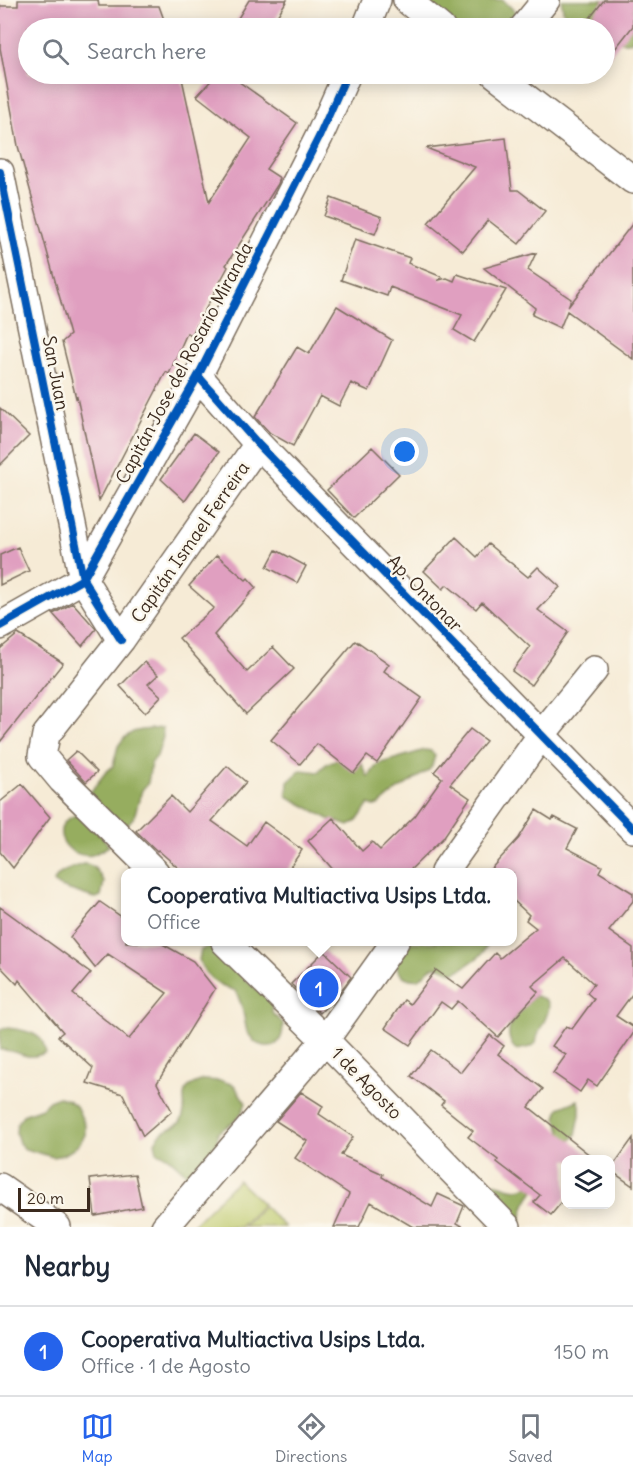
<!DOCTYPE html>
<html lang="en">
<head>
<meta charset="utf-8">
<style>
	body { margin:0; font-family:Delius,sans-serif; background:#f2f2f3; color:#1f2937 }
	.controls { position:absolute; right:18px; bottom:18px; display:grid; overflow:hidden; border-radius:12px; box-shadow:0 3px 15px #0003 }
	.controls button { width:54px; height:54px; display:grid; place-items:center; padding:0; border:0; border-bottom:2px solid #e0e1e3; background:#fff; color:#1f2937; font:30px sans-serif }
	.scale { position:absolute; left:18px; bottom:15px; width:72px; box-sizing:border-box; padding-left:6px; border:3px solid #3b2a1e; border-top:0; font-size:16px; line-height:21px; white-space:nowrap; color:#3b2a1e; -webkit-text-stroke:4px #fbf7ec; paint-order:stroke }
	.you { position:absolute; left:405px; top:452px; width:21px; height:21px; margin:-15px; border:4px solid #fff; border-radius:50%; background:#1a73e8; box-shadow:0 0 0 9px #1a73e833 }
	.badge { display:grid; place-items:center; width:39px; height:39px; border-radius:50%; background:#2563eb; color:#fff; font-size:20px; font-weight:700 }
	.pin { position:absolute; translate:-50% -50%; border:3px solid #fff; box-shadow:0 2px 6px #0006 }
	.popup { position:absolute; left:121px; top:868px; width:396px; height:78px; box-sizing:border-box; display:grid; place-content:center; border-radius:12px; background:#fff; filter:drop-shadow(0 2px 4px #0005); font-size:20px; white-space:nowrap; color:#747a83 }
	.popup b { font-size:22px; color:#1f2937 }
	.popup::after { content:''; position:absolute; left:50%; top:100%; margin-left:-12px; border:12px solid transparent; border-top-color:#fff }
	.list { margin:0; padding:0; list-style:none }
	h2 { display:flex; justify-content:space-between; align-items:center; height:78px; margin:0; padding:0 24px; font-size:26px }
	h2 small { font-size:20px; font-weight:400; color:#747a83 }
	.list li { display:grid; grid-template-columns:39px 1fr auto; gap:18px; align-items:center; box-sizing:border-box; height:90px; padding:0 24px; border-top:2px solid #e0e1e3 }
	.list b { display:block; font-size:22px; white-space:nowrap }
	.list p { margin:0; font-size:20px; white-space:nowrap; color:#747a83 }
	.list em { font-size:20px; font-style:normal; color:#747a83 }
	.icon { flex:none; width:33px; height:33px; fill:none; stroke:currentColor; stroke-width:2; stroke-linecap:round; stroke-linejoin:round }
	.map { position:relative; flex:none; width:633px; height:1227px; overflow:hidden }
	.search { position:absolute; background:#fff; box-shadow:0 3px 15px #0003; left:18px; right:18px; top:18px; height:66px; display:flex; align-items:center; gap:15px; box-sizing:border-box; padding:0 21px; border-radius:33px; color:#747a83; font-size:22px }
	.sheet { height:168px; background:#fff }
	nav { display:flex; justify-content:space-around; align-items:center; box-sizing:border-box; height:84px; border-top:2px solid #e0e1e3; background:#fff; font-size:16px; color:#747a83 }
	nav a { display:grid; justify-items:center; gap:3px }
	nav .on { color:#2563eb }
	.map>svg:first-child { display:block }
	.green { fill:#bdc96b; stroke:#7c7a44; stroke-width:1.5 }
	.forest { fill:#96ad5f; stroke:#686c3e; stroke-width:1.5 }
	.building { fill:#e09fc0 }
	.lines { fill:none; stroke-linecap:round; stroke-linejoin:round }
	.minor-casing { stroke:#7c6e5e; stroke-width:30 }
	.minor { stroke:#fff; stroke-width:27 }
	.cycleway-casing { stroke:#fbf7ec; stroke-width:11 }
	.cycleway { stroke:#0057b8; stroke-width:8 }
	.labels { text-anchor:middle; dominant-baseline:central; stroke-width:5; stroke-linejoin:round; paint-order:stroke }
	.street-label { font-size:18px; fill:#3b2a1e; stroke:#fbf7ec }
</style>
</head>
<body>
<div class="map">
<svg width="633" height="1227" viewBox="0 0 633 1227">
	<rect width="100%" height="100%" fill="#fbf7ec"/>
	<filter id="ink" filterUnits="userSpaceOnUse"><feTurbulence type="fractalNoise" baseFrequency=".0167" numOctaves="2"/><feDisplacementMap in="SourceGraphic" scale="12" xChannelSelector="R" yChannelSelector="G"/><feConvolveMatrix kernelMatrix="1 2 1 2 8 2 1 2 1" color-interpolation-filters="sRGB"/></filter>
	<filter id="wash" filterUnits="userSpaceOnUse"><feTurbulence type="fractalNoise" baseFrequency=".008" numOctaves="4" result="noise"/><feDisplacementMap in="SourceGraphic" scale="24" xChannelSelector="R" yChannelSelector="G"/><feGaussianBlur stdDeviation="1.35" result="paint"/><feColorMatrix in="noise" values="0 0 0 0 0 0 0 0 0 0 0 0 0 0 0 0 0 1.4 0 .05"/><feComposite in="paint" operator="in"/></filter>
	<g filter="url(#wash)">
		<rect width="100%" height="100%" fill="#f6ebd6"/>
		<path class="green" d="M238,1180L263,1204L240,1227H191Z
			M264,1206L285,1227H243Z"/>
		<path class="forest" d="M398,0H502C515,10 519,12 514,28H439Z
			M561,0H633V41C619,44 612,40 604,28H575L565,19Z
			M162,728L163,737L157,756L151,763L148,783L142,790L134,817L127,825L117,822L89,794L105,773L113,766L118,746L124,738L133,732L142,730Z
			M425,750L431,751L435,756L432,766L429,770L396,791L379,805L374,806L369,804L357,821L349,826L329,819L287,796L288,782L301,770L319,772C324,762 334,762 343,756L361,762L368,777L378,764Z
			M76,815H87L109,846C104,849 97,853 92,855C67,860 45,826 76,815Z
			M84,864C95,864 99,874 104,882L101,896L96,898L91,897L58,886L54,882C59,870 73,868 84,864Z
			M216,942H244L236,970L239,974L271,1002L272,1013L283,1023C283,1033 282,1040 274,1046H264L258,1044L254,1041L247,1032L242,1007L236,991L221,985L212,979L205,972L199,960L201,950Z
			M406,942H488C486,946 485,951 482,954C479,957 458,972 455,972C448,972 440,964 433,967C427,969 425,976 419,979C414,980 409,979 405,977C389,969 401,953 406,942Z
			M534,996C566,1000 536,1027 536,1043L531,1047L516,1050C497,1029 520,1012 534,996Z
			M5,1028C17,1029 36,1031 43,1042C43,1042 45,1051 46,1052C25,1063 20,1049 0,1050V1030Z
			M204,1080L222,1081L234,1085L246,1103C239,1121 234,1122 218,1132C218,1149 209,1161 200,1176H189L167,1156L157,1152L155,1142C157,1139 158,1136 161,1134C167,1128 176,1128 181,1121C192,1102 170,1090 204,1080Z
			M59,1097L68,1100L76,1106L85,1125V1135L79,1144L72,1150L63,1155L53,1157L25,1149L19,1143L16,1133L17,1123L23,1115L42,1108L49,1101Z
			M578,1100L580,1105V1115L576,1135L565,1147L530,1196L525,1205L519,1226L482,1185C498,1176 512,1198 530,1184L561,1130L556,1118L559,1108Z"/>
		<g id="blocks">
			<path class="building" d="M18,0H98L99,6H159L167,28H28V74H181L209,202L251,138L197,96L217,74H228L297,123L266,169L280,178L278,184L226,265L228,267L191,336L187,333L169,374L166,372L99,501L77,397L76,398L62,342L70,335L18,146L0,48V6H18Z
				M249,0H287L270,28H232Z
				M604,0H633V26L604,63V28H582Z
				M506,138L512,190H518L545,211L519,244L488,220L463,251L428,223L475,167L426,148Z
				M331,198L382,217L375,234L324,216Z
				M633,223V359L567,311L560,328L532,315L535,308L484,268L536,253L528,270L571,299L568,307Z
				M355,239L410,258L408,263L442,277L439,280L447,278L454,281L457,274L506,290L474,342L454,330L462,315L390,287L387,296L341,280Z
				M337,306L392,340L369,391L351,383L339,406L320,396L293,446L270,433L255,417L297,347L309,354Z
				M0,408L29,436L0,465Z
				M194,433L219,452L185,501L161,479Z
				M372,447L399,474L354,518L327,490Z
				M456,537L477,557L488,544L528,577L538,567L560,587L538,610L568,632L531,685L512,671L530,647L482,602L476,609L447,585L443,589L424,571Z
				M18,547L29,571L0,585V555Z
				M276,550L306,566L297,583L267,567Z
				M217,555L246,580L248,578L256,587L214,635L247,672L273,647L294,669L246,714L179,638L214,608L189,586Z
				M73,603L96,629L82,646L53,614Z
				M18,634L63,663L0,742V649Z
				M355,641L358,643V642L389,664L384,671L422,698L377,763L367,756L354,773L317,744L300,764L271,740Z
				M144,662L158,675L148,684L161,696L145,713L120,686Z
				M470,729L486,741L450,784L470,798L443,838L407,873H336L308,841L333,818L362,851L372,842L380,850L415,816L442,778L434,772Z
				M76,751L97,772L86,782L66,760Z
				M227,766L246,782L212,821L247,846L264,822L302,850L286,873H184L158,850L157,851L136,831L171,796L187,812Z
				M22,784L50,817L13,868L0,852V802Z
				M536,810L552,820L554,817L577,829L567,848L602,866L599,872L633,893V901L609,931L633,948V993L616,1016L633,1027V1034L597,1086L588,1080L580,1092L553,1073L566,1055L552,1046L566,1026L572,1029L594,999L587,993L594,984L565,958L532,986L538,992L498,1037L458,1001L451,1009L441,1002L410,1045L385,1028L404,1000L410,1004L436,970L463,989L495,953L500,958L536,928L526,920L529,915L513,900V873H487L519,838Z
				M100,902L126,920V942H159L193,961L215,989L157,1083L172,1111L143,1136L123,1094L87,1083L93,1068L58,1036L63,1032L19,980L17,984L0,966V907L91,973L73,994L129,1039L167,993L108,954L95,968L70,937Z
				M324,951L351,977L340,992L320,1013L291,984Z
				M490,1035L504,1046L498,1054L543,1089L529,1107L596,1160H566V1197L551,1215L534,1202L540,1195L497,1162L498,1160L468,1137L473,1131L441,1105L444,1101L411,1076L431,1050L461,1072Z
				M301,1092L323,1106L319,1114L353,1137L341,1155L383,1174L382,1177L432,1207L438,1194L464,1206L457,1223L464,1227H413L371,1202L359,1227H334L349,1194L295,1158L307,1141L276,1121Z
				M633,1138V1186L610,1170Z
				M135,1174L142,1207L95,1216L90,1179Z"/>
		</g>
	</g>
	<g filter="url(#ink)">
		<use href="#blocks" fill-opacity="0" stroke="#7c6e5e" stroke-width="1.5"/>
		<g class="lines">
			<g class="minor-casing">
				<path id="minor" d="M407,0L441,28
					M366,28L377,0
					M523,28L546,0
					M495,74L633,180
					M0,172L83,579L121,640
					M198,376L258,444L633,829
					M0,626L83,579L198,376L319,137L347,74
					M155,872L62,780L42,756L46,735L121,640L258,444
					M444,872L542,734L594,670
					M225,942L325,1040L507,1227
					M0,1187L57,1227
					M165,1227L325,1040L395,942"/>
			</g>
			<use href="#minor" class="minor"/>
			<g class="cycleway-casing">
				<path id="cycleway" d="M0,172L83,579L121,640
					M198,376L258,444L633,829
					M0,626L83,579L198,376L319,137L347,74"/>
			</g>
			<use href="#cycleway" class="cycleway"/>
		</g>
	</g>
	<g class="labels">
		<g class="street-label">
			<text transform="translate(184 363) rotate(-62)">Capitán Jose del Rosario Miranda</text>
			<text transform="translate(56 373) rotate(79)">San Juan</text>
			<text transform="translate(190 542) rotate(-55)">Capitán Ismael Ferreira</text>
			<text transform="translate(425 593) rotate(46)">Ap. Ontonar</text>
			<text transform="translate(367 1083) rotate(46)">1 de Agosto</text>
		</g>
	</g>
</svg>
<div class="controls">
<button><svg class="icon" aria-label="layers" viewBox="0 0 24 24"><path d="M12 4l9 5-9 5-9-5zM3 14l9 5 9-5"/></svg></button>
</div>
<div class="scale">20 m</div>
<div class="you"></div>
<div class="pin badge" style="left:319px;top:988px">1</div>
<div class="popup"><b>Cooperativa Multiactiva Usips Ltda.</b>Office</div>
<div class="search"><svg class="icon" aria-label="search" viewBox="0 0 24 24"><circle cx="10" cy="10" r="6"/><path d="M15 15l6 6"/></svg>Search here</div>
</div>
<section class="sheet">
<h2>Nearby<small></small></h2>
<ul class="list">
<li><span class="badge">1</span><div><b>Cooperativa Multiactiva Usips Ltda.</b><p>Office · 1 de Agosto</p></div><em>150 m</em></li>
</ul>
</section>
<nav>
<a class="on"><svg class="icon" aria-label="map" viewBox="0 0 24 24"><path d="M3 6l6-2 6 2 6-2v14l-6 2-6-2-6 2zM9 4v14M15 6v14"/></svg>Map</a>
<a><svg class="icon" aria-label="directions" viewBox="0 0 24 24"><path d="M12 3l9 9-9 9-9-9zM9 14v-3h6M13 9l2 2-2 2"/></svg>Directions</a>
<a><svg class="icon" aria-label="saved" viewBox="0 0 24 24"><path d="M7 4h10v16l-5-4-5 4z"/></svg>Saved</a>
</nav>
</body>
</html>
